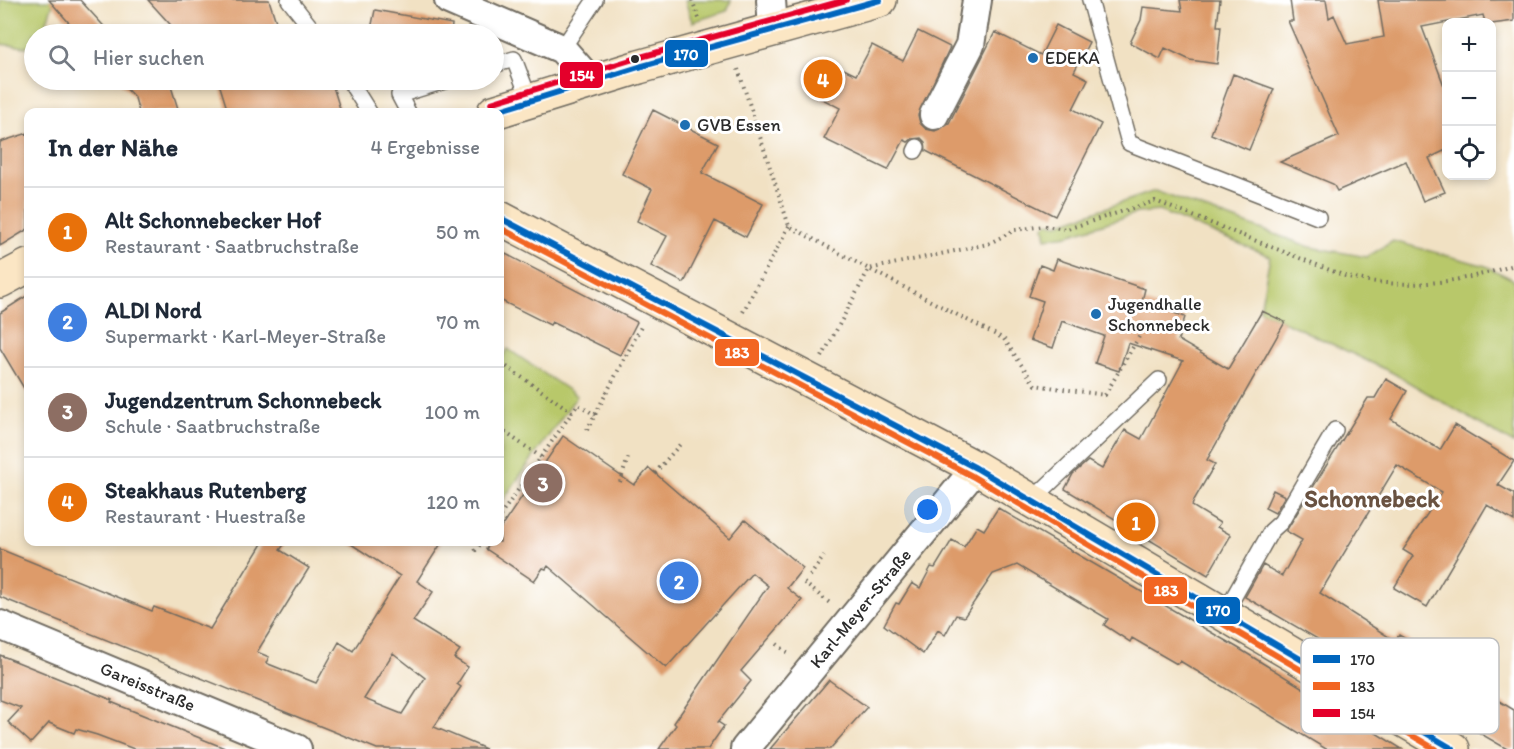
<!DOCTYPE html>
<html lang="de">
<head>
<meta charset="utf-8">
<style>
	body { margin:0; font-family:Itim,sans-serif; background:#f6f6f7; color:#1f2937 }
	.controls { position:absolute; right:18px; top:18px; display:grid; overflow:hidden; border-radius:12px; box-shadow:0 3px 9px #0003 }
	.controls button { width:54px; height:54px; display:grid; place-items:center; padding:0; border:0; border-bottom:2px solid #e0e1e3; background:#fff; color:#1f2937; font:30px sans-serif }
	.you { position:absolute; left:928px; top:510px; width:21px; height:21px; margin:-15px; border:4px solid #fff; border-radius:50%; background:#1a73e8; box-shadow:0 0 0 9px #1a73e833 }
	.badge { display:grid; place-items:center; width:39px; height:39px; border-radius:50%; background:#1f6fb2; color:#fff; font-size:20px; font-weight:700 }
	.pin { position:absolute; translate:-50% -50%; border:3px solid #fff; box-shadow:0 2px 6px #0006 }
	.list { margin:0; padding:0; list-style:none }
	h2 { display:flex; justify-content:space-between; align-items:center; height:78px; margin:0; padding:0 24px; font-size:26px }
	h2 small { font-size:20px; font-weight:400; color:#747a83 }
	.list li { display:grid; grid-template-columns:39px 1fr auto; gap:18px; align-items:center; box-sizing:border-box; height:90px; padding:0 24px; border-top:2px solid #e0e1e3 }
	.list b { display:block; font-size:22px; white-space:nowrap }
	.list p { margin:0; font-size:20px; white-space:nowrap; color:#747a83 }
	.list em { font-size:20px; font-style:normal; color:#747a83 }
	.icon { flex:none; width:33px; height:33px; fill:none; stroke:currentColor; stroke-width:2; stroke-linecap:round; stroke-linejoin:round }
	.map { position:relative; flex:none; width:1514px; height:749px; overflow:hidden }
	.search { position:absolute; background:#fff; box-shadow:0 3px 9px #0003; left:24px; top:24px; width:480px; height:66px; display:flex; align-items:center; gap:15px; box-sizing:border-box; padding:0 21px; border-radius:33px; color:#747a83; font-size:22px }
	.panel { position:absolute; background:#fff; box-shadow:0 3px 9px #0003; left:24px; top:108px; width:480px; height:438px; border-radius:12px }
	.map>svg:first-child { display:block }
	.green { fill:#b8c86b; stroke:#727a4b; stroke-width:1.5 }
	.building { fill:#dd9b6b; fill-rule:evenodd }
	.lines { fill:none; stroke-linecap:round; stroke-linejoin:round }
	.lane-casing { stroke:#706b60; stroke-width:18 }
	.street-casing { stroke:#706b60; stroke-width:32 }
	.secondary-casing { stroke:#706b60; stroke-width:36 }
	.path { stroke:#706b60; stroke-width:4; stroke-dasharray:1.5 4.5; stroke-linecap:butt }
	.lane { stroke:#fff; stroke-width:15 }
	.street { stroke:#fff; stroke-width:28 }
	.secondary { stroke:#fbe6c4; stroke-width:33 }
	.bus-1-casing { stroke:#fff; stroke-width:10 }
	.bus-2-casing { stroke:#fff; stroke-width:10 }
	.bus-3-casing { stroke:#fff; stroke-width:10 }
	.bus-1 { stroke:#0065bd; stroke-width:6 }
	.bus-2 { stroke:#f26522; stroke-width:6 }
	.bus-3 { stroke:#e4002b; stroke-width:6 }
	.poi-dot { fill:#1f6fb2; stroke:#fff; stroke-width:2 }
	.bus-dot { fill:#2b2b2b; stroke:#fff; stroke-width:2 }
	.labels { text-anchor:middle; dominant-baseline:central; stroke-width:6; stroke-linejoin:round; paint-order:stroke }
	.poi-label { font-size:18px; fill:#2b2b2b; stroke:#fff; text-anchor:start }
	.street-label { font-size:18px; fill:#2b2b2b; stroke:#fff }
	.district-label { font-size:24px; font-weight:bold; fill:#695241; stroke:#fff }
	.key { fill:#fff; stroke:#bfbfbf; stroke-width:1.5 }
	.key-label { font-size:16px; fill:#2b2b2b }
	.line-badge { stroke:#fff; stroke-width:2 }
	.badge-label { font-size:16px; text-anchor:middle; font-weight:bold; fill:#fff }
</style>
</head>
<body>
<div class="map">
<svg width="1514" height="749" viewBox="0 0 1514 749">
	<rect width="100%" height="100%" fill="#fff"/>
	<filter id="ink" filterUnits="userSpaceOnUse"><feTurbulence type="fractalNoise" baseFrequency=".0167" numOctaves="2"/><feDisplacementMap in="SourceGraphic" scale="12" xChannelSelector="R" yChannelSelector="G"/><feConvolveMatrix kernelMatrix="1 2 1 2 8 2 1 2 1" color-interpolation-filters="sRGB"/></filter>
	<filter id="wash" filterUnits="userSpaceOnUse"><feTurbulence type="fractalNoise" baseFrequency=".008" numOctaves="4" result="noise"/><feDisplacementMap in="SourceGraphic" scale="24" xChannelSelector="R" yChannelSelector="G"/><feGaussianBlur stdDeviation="1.35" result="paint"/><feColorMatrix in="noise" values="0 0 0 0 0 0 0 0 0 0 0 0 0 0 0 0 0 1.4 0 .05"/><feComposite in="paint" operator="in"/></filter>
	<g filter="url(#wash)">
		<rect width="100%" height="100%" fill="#f1e1c3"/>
		<path class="green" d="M0,0H54L43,34H34V48L0,44Z
			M685,0H731L727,11L692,22Z
			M1155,191L1310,247L1367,257L1393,241L1486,266L1514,280V444L1393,373L1260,310L1270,256L1159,211L1137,213L1068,235L1046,238L1044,226L1048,222L1058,224Z
			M508,349L577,396L500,504V361Z"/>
		<g id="blocks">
			<path class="building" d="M49,0H80L111,34H79Z
				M148,0H269L280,34H179Z
				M1180,0H1220L1217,26H1221L1217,64L1190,60L1165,48L1160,59L1130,43L1141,20L1143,7L1182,11Z
				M1290,0H1326L1329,18L1334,15L1347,44L1384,37L1378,0H1514V21L1491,24L1485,22L1483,15L1422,27L1446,91V150L1429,158L1445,192L1423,201L1406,161L1337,191L1333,184L1280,162L1339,136L1288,21H1293Z
				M375,10L452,24L451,34H370Z
				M1056,25L1089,42L1074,72L1088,79L1073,109L1101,124L1055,216L926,151L925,142L921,138L912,139L908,142L904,140L888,170L824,139L840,108L809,92L825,60L856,75L872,45L903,61L918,31L950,47L918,115L920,123L926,129L935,131L949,123L995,32L1041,55Z
				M1233,74L1274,89L1249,150L1211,134Z
				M118,80H169L179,112H139L135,98Z
				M218,80H331L341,112H228Z
				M653,110L718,143L702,173L763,204L746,237L715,221L684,283L651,266L667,236L637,221L652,189L622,174Z
				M28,133V229L0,246V142Z
				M500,251L637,322L620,355L552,322L550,325L500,300Z
				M1057,259L1145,289L1142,301L1185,317L1178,340L1228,369L1262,311L1285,322L1207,460L1215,464L1194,500L1192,506L1220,523L1217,527L1231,535L1208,575L1065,489L1073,474L1088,461L1102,469L1125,430L1141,439L1183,361L1128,343L1119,371L1095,363L1104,336L1062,321L1053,348L1030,340L1043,301L1029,296L1040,265L1053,270Z
				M28,295V395L0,348V313Z
				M1386,379L1407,391L1391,419L1440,450L1455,425L1514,461L1498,485L1514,494V521L1487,505L1427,607L1394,588L1413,556L1403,550L1442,492L1397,465L1320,593L1395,641L1399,635L1429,652L1426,657L1514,710V749H1507L1245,597L1263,565L1282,576L1302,540L1286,531L1368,398H1375Z
				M563,436L634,485L649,468L730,538L745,520L803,568L787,588L802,600L741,671L751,681L718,722L724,726L708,749H659L676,725L674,723L768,586L752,573L666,668L548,566L546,569L543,568L534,581L486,549L491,542H500V529Z
				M1273,490L1285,496L1275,513L1265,508Z
				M998,508L1238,648L1402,749H1326L1180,661L1177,664L1132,638L1130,642L1104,625L1108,619L1017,565L993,574L964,617L956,615L945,635L938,630L923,654L884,625L896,603L899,604L912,583L920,588L931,567L935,568L952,540L964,547L977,526L984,530Z
				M263,542H286L280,550L309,568L257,652L269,657L266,663L316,683L339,642L353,651L400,576L348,542H442L417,581L433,592L413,621L460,650L454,658L468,667L457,684L461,687L434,727L486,749H377L0,597V549L152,611L154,607L210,629ZM393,653L425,678L402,714L364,699Z
				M0,655L112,700L111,702L227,749H134L97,735L76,729L74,733L49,723L31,743L8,722L21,708L0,700Z
				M829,680L867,707L830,749H770Z"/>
		</g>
	</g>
	<g filter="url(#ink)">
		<use href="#blocks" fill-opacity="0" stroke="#706b60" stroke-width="1.5"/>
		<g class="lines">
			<g class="lane-casing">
				<path id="lane" d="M289,0L316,34
					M1090,0L1129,143L1318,217
					M562,49L595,0
					M494,65L514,59L530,101
					M349,80L369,112
					M408,112L399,95L448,80
					M915,151L917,147
					M1031,501L1159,380
					M1224,614L1271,531L1281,522L1335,430"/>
			</g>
			<g class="street-casing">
				<g id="street">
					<path d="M449,0L562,49L591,82"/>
					<path d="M771,0L773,29"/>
					<path d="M934,115L970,45L977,0"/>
					<path id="s1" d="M0,625L297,749"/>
					<path id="s2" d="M745,749L976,468"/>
				</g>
			</g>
			<g class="secondary-casing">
				<path id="secondary" d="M494,112L639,67L880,0
					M500,218L976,468L1453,749
					M0,281L28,266"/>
			</g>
			<path class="path" d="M692,0L700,21
				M738,69L789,226L869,269L988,244L1015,230L1044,226L1067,229L1155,201L1345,276C1402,291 1459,283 1514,265
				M743,312L789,226
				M822,357L869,269L1004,339L1035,385L1105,395L1140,335
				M500,373L504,365L572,412
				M500,429L541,457
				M587,430L642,325
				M655,473L682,442
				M620,482L628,458
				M500,516L578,404L595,415
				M475,551L482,542
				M810,576L824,556
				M804,583L831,604
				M777,644L790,655"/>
			<use href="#lane" class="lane"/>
			<use href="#street" class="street"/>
			<use href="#secondary" class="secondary"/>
			<g class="bus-1-casing">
				<path id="bus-1" d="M494,112L639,67L880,0
					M500,218L976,468L1453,749"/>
			</g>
			<g class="bus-2-casing">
				<path id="bus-2" d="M500,228L972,476L1435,749"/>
			</g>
			<g class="bus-3-casing">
				<path id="bus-3" d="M491,103L637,58L846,0"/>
			</g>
			<use href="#bus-1" class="bus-1"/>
			<use href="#bus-2" class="bus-2"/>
			<use href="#bus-3" class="bus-3"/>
		</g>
	</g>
	<g class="poi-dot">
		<circle cx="1033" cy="58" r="6"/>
		<circle cx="685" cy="125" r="6"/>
		<circle cx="1096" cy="314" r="6"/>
	</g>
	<circle class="bus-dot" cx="635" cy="59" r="5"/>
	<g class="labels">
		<g class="poi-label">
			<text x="1045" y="58">EDEKA</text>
			<text x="697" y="125">GVB Essen</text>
			<text x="1108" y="304">Jugendhalle<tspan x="1108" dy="21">Schonnebeck</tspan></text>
		</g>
		<g class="street-label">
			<text stroke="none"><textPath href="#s2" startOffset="182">Karl-Meyer-Straße</textPath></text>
			<text stroke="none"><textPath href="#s1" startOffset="160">Gareisstraße</textPath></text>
		</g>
		<g class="district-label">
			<text x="1372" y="498">Schonnebeck</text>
		</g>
	</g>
	<rect x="1301" y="638" width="198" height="96" rx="9" class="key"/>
	<rect x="1313" y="655" width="27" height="8" fill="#0065bd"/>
	<rect x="1313" y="682" width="27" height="8" fill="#f26522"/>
	<rect x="1313" y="709" width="27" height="8" fill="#e4002b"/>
	<g class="key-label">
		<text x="1350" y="665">170</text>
		<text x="1350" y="692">183</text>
		<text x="1350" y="719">154</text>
	</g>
	<g class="line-badge">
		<rect x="664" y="39" width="45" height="29" rx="6" fill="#0065bd"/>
		<rect x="559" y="61" width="45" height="28" rx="6" fill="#e4002b"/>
		<rect x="714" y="338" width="46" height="29" rx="6" fill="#f26522"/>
		<rect x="1143" y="576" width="45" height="29" rx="6" fill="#f26522"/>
		<rect x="1195" y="596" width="46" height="29" rx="6" fill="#0065bd"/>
	</g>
	<g class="badge-label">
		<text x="686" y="60">170</text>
		<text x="582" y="81">154</text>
		<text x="737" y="358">183</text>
		<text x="1166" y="596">183</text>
		<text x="1218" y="616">170</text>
	</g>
</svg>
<div class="controls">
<button>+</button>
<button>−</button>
<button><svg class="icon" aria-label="locate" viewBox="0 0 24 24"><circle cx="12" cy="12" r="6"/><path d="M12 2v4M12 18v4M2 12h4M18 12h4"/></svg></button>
</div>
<div class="you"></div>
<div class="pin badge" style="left:1136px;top:522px;background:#e8710a">1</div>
<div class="pin badge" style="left:679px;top:581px;background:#3f7fe0">2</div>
<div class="pin badge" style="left:543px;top:483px;background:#8d6e63">3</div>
<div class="pin badge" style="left:823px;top:79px;background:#e8710a">4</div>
<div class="search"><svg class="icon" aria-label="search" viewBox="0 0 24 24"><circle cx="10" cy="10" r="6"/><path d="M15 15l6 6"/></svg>Hier suchen</div>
<section class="panel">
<h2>In der Nähe<small>4 Ergebnisse</small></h2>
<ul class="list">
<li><span class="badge" style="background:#e8710a">1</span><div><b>Alt Schonnebecker Hof</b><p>Restaurant · Saatbruchstraße</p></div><em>50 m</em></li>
<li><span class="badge" style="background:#3f7fe0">2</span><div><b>ALDI Nord</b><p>Supermarkt · Karl-Meyer-Straße</p></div><em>70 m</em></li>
<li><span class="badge" style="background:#8d6e63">3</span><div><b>Jugendzentrum Schonnebeck</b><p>Schule · Saatbruchstraße</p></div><em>100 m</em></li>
<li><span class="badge" style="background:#e8710a">4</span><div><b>Steakhaus Rutenberg</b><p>Restaurant · Huestraße</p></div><em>120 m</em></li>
</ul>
</section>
</div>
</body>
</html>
